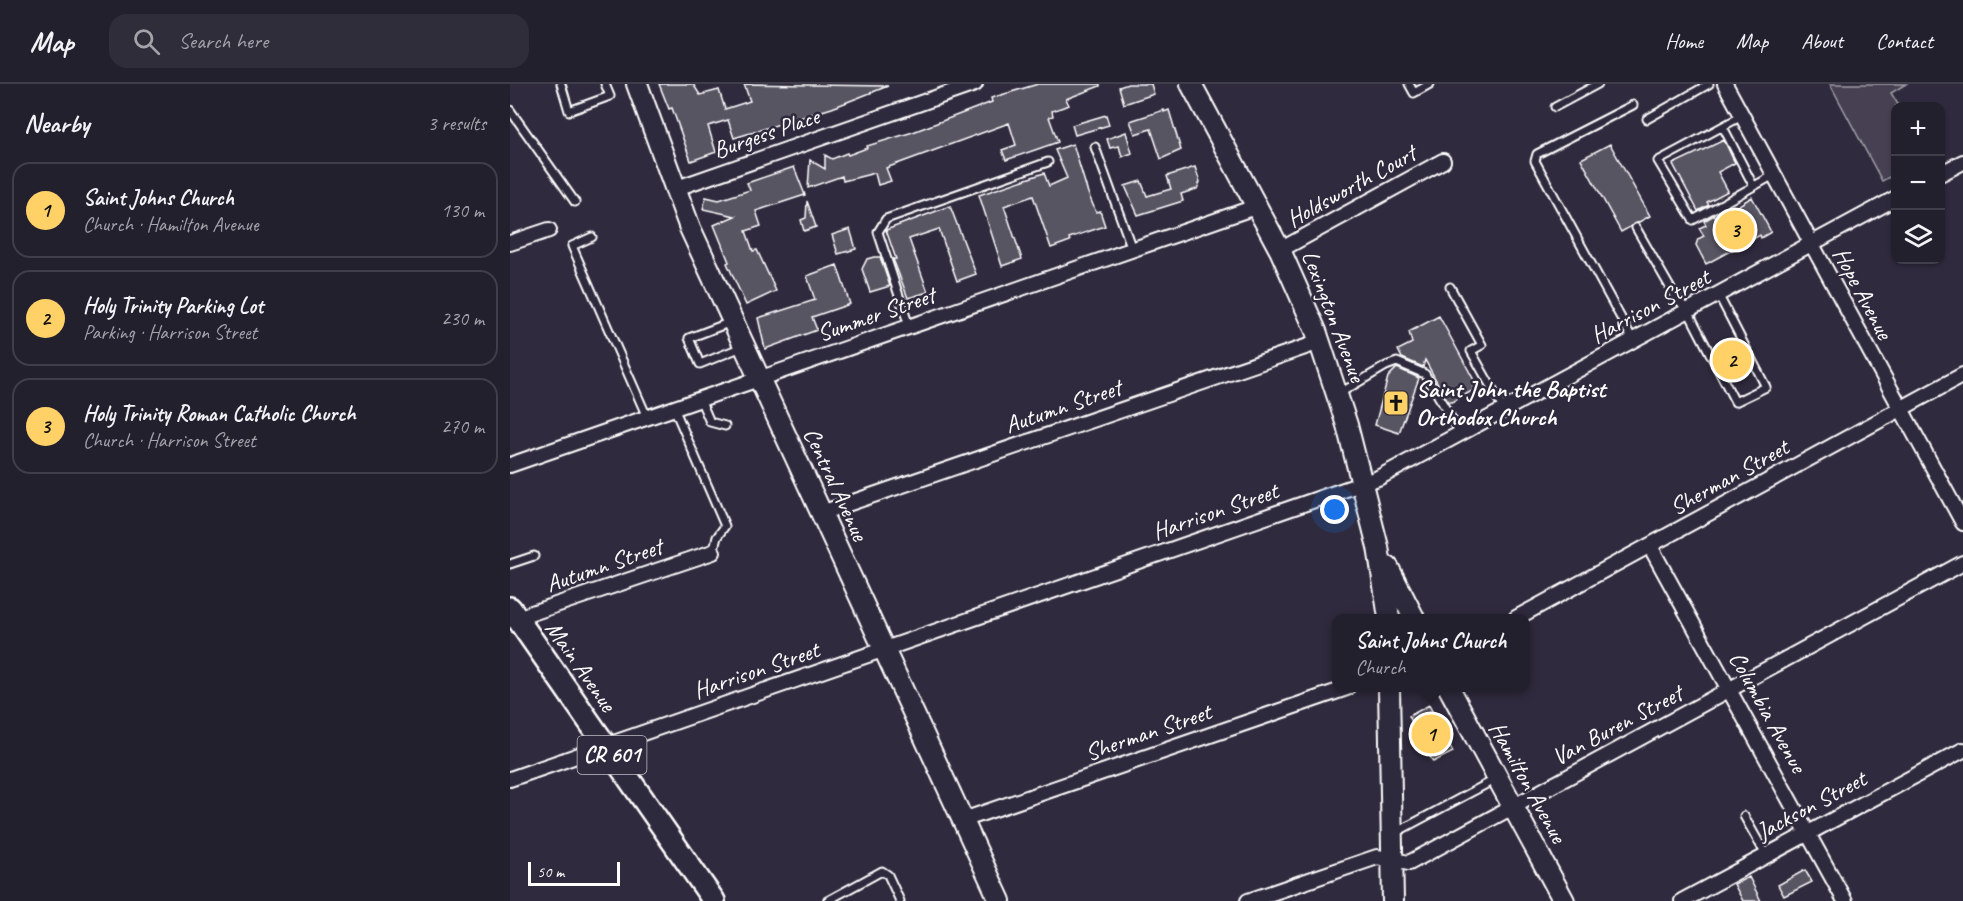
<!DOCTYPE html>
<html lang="en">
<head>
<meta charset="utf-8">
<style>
	body { margin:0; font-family:Caveat,sans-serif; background:#2f2d3a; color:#f1f3f6 }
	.controls { position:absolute; right:18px; top:18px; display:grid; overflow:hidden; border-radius:12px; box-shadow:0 2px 4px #0004 }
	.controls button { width:54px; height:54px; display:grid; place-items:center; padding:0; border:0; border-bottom:2px solid #403e4a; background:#23202e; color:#f1f3f6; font:30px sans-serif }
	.scale { position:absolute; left:18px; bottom:15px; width:92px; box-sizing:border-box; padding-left:6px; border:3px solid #fff; border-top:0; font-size:16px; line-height:21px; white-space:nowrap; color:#fff; -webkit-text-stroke:4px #2f2a3d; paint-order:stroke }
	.you { position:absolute; left:825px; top:426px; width:21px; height:21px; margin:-15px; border:4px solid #fff; border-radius:50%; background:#1a73e8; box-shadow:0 0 0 9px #1a73e833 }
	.badge { display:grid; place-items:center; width:39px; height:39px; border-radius:50%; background:#ffd166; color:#111; font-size:20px; font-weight:700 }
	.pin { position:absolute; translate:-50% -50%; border:3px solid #fff; box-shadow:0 2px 6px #0006 }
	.popup { position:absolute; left:822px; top:530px; width:198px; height:78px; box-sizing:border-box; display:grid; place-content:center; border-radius:12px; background:#23202e; filter:drop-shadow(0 2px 4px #0005); font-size:20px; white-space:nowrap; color:#a3a3aa }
	.popup b { font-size:22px; color:#f1f3f6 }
	.popup::after { content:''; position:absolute; left:50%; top:100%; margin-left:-12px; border:12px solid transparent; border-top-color:#23202e }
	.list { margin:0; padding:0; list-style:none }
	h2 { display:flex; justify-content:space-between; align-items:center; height:78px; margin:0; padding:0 24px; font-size:26px }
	h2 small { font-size:20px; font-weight:400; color:#a3a3aa }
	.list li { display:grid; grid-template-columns:39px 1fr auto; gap:18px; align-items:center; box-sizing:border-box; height:96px; margin:0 12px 12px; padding:0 12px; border:2px solid #403e4a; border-radius:18px }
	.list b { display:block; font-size:22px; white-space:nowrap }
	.list p { margin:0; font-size:20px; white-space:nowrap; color:#a3a3aa }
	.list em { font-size:20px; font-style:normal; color:#a3a3aa }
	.icon { flex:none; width:33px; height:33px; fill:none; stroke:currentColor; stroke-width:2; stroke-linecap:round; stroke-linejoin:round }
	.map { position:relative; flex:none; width:1453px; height:817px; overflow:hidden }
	header { display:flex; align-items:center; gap:36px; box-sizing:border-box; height:84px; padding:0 30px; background:#23202e; border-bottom:2px solid #403e4a }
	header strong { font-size:28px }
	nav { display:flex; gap:33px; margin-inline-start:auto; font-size:21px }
	.search { width:420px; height:54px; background:#2f2d3a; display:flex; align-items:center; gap:15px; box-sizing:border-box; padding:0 21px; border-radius:18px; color:#a3a3aa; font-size:22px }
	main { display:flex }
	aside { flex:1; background:#23202e }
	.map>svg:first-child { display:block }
	.green { fill:#464152; stroke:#a2a0a8; stroke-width:1.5 }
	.building { fill:#595564; stroke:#fff; stroke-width:1.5 }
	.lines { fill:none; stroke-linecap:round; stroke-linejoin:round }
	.service-casing { stroke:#fff; stroke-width:11 }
	.minor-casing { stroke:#fff; stroke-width:18 }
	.secondary-casing { stroke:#fff; stroke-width:24 }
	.primary-casing { stroke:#fff; stroke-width:26 }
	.service { stroke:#2f2a3d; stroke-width:7 }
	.minor { stroke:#2f2a3d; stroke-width:14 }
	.secondary { stroke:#2f2a3d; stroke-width:20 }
	.primary { stroke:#2f2a3d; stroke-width:21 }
	.labels { text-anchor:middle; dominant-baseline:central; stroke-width:5; stroke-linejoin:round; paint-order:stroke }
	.shield { fill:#2f2a3d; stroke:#c1bfc5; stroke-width:1.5 }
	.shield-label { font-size:22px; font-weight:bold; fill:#fff }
	.street-label { font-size:24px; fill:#fff; stroke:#2f2a3d }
	.poi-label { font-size:24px; font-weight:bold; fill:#fff; stroke:#2f2a3d; text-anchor:start }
</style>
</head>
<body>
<header>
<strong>Map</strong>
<div class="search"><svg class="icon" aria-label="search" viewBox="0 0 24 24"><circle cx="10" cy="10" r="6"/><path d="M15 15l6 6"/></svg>Search here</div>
<nav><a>Home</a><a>Map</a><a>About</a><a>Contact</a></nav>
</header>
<main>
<aside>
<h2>Nearby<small>3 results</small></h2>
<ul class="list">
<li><span class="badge">1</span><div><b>Saint Johns Church</b><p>Church · Hamilton Avenue</p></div><em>130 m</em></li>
<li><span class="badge">2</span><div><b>Holy Trinity Parking Lot</b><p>Parking · Harrison Street</p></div><em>230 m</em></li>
<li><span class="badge">3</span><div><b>Holy Trinity Roman Catholic Church</b><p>Church · Harrison Street</p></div><em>270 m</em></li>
</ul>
</aside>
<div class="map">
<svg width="1453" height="817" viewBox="0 0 1453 817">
	<rect width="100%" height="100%" fill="#2f2a3d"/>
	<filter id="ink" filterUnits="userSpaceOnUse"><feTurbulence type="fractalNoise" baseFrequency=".0167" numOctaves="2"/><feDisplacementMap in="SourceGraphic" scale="12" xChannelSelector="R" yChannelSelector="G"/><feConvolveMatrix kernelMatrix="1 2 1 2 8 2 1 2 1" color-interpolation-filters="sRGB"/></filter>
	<g filter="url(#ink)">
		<path class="green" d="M1320,0H1396L1381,9L1389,22H1386L1385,90L1372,97Z"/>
		<path class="building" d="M149,0H183L190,11L209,6L215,25L240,17L234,0L378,2L322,24L224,54L218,36L198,42L206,68L181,77L162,24L159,25Z
			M528,0H590V2L556,15L559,21L542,27L543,32L539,33L548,58L496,76L492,66L506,61L499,39L376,84L381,97L368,101L365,89L333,97L332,92L298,104L300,76L315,85V71L322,75L337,69L338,71L357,64V62L403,48L482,18L481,14Z
			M618,0H641L644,10L614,20L609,3Z
			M654,26V28L659,26L671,66L651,75L641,45L625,50L620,37Z
			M596,31L599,41L565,51L562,41Z
			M616,48L622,69L612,73L609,62L600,64L597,55Z
			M1214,56L1225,79L1208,88L1218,107L1197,118L1199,121L1188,127L1163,80Z
			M563,60L578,109L586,128L590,127L595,142L559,154L560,157L541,164L523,112L494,122L512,175L492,182L469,111L534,89L539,102L557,94L545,66Z
			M1100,60L1140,132L1111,148L1071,75Z
			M284,83L295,111L246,127L251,142L236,147L243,167L247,166L266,207L236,221L217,179L219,178L204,141L225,132L193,125L196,113L209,116L240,106L237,99Z
			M685,83L690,98L687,105L671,110L673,117L628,131L615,102L631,97L637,112L661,105L657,92Z
			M1242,113L1261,148L1251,154L1250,151L1196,180L1186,161L1188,155L1194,152L1189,144L1196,141L1194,137L1204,131L1206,135Z
			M297,117L306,143L294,147L291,136L296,134Z
			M440,122L466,190L447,197L429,145L399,155L418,208L398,214L383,175H386L376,146Z
			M340,145L346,165L328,170L322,151Z
			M364,173H370L380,202L360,208L352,185L357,175Z
			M327,181L340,220L302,233L307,246L255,265L248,234L305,216L297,192Z
			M929,232L965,298L962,300L964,306L942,318H938L915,276L913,283L892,274L888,266L902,259L899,248Z
			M887,284L909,294L889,349L865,341L878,293Z
			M919,621L943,668L923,678L899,632Z
			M1295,786L1302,798L1274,812L1268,801Z
			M1239,793L1251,817H1233L1224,800Z"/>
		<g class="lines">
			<g class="service-casing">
				<path id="service" d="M51,0L59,27L100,12L95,0
					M899,0L904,9L920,0
					M1123,21L1027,70L1025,77L1123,256
					M1045,23L1088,0
					M0,26L65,118
					M1232,32L1148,77L1183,136L1264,91
					M1137,35L1199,0
					M1213,43L1243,101
					M585,63L622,165
					M1126,144L1165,212L1178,227L1225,318L1256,303L1208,210
					M82,153L62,162L137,333
					M940,203L972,261L961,267L994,326
					M221,238L179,254L190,280L232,263
					M399,242L368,148L376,135L538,78
					M830,309L876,282L887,278L915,290L951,350
					M190,315L200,338L215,342
					M164,324L215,442L207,453L203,468
					M0,480L24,472
					M1234,732L1256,771
					M885,749L986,695
					M317,817L372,787L378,791L390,817"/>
			</g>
			<g class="minor-casing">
				<path id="minor" d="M1215,0L1453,439
					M1430,90L1453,78
					M164,105L465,0
					M0,159L39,146
					M770,166L933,77
					M0,381L748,122
					M311,429L810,258
					M1140,462L1335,817
					M1006,534L1453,291
					M1,536L203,468
					M0,695L868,394L1386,114
					M453,736L837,604
					M738,817L867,773L899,779L1453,479
					M1172,817L1453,666"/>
			</g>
			<g class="secondary-casing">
				<path id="secondary" d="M127,0L180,144L490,817
					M681,0L770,166L806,247L837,341L868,463L879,534
					M878,483L904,534
					M879,604L883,817
					M939,604L1054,817"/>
			</g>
			<g class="primary-casing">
				<path id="primary" d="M0,524L204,817"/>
			</g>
			<use href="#service" class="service"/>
			<use href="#minor" class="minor"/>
			<use href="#secondary" class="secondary"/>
			<use href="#primary" class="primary"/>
		</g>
	</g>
	<defs>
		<g id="church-square" transform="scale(1.35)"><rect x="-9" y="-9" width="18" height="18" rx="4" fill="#ffd166" stroke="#2f2a3d"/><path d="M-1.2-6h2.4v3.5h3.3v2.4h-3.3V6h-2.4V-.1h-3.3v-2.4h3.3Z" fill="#111"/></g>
	</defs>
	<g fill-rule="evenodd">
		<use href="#church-square" x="886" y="319"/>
	</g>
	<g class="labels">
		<rect class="shield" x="67.5" y="652" width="69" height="38" rx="4.5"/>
		<g class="shield-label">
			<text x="102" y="671">CR 601</text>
		</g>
		<g class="street-label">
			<text transform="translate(256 49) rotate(-19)">Burgess Place</text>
			<text transform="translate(841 102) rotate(-29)">Holdsworth Court</text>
			<text transform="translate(1353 209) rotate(62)">Hope Avenue</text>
			<text transform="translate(1140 222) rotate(-28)">Harrison Street</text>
			<text transform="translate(366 230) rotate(-19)">Summer Street</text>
			<text transform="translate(824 232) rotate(69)">Lexington Avenue</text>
			<text transform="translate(553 322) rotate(-19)">Autumn Street</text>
			<text transform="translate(1219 393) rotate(-29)">Sherman Street</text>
			<text transform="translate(326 400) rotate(65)">Central Avenue</text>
			<text transform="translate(705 427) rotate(-19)">Harrison Street</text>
			<text transform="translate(94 481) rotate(-19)">Autumn Street</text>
			<text transform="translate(71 582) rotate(55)">Main Avenue</text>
			<text transform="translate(246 586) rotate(-19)">Harrison Street</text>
			<text transform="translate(1258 628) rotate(61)">Columbia Avenue</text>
			<text transform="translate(1107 641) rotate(-28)">Van Buren Street</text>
			<text transform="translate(638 648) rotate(-19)">Sherman Street</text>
			<text transform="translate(1018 698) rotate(61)">Hamilton Avenue</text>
			<text transform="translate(1301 721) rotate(-28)">Jackson Street</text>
		</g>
		<g class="poi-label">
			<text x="906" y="305">Saint John the Baptist<tspan x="906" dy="28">Orthodox Church</tspan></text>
		</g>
	</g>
</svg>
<div class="controls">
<button>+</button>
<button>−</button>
<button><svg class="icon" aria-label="layers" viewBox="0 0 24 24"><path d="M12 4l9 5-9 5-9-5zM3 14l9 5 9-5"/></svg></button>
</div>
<div class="scale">50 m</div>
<div class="you"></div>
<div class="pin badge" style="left:921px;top:650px">1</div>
<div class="popup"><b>Saint Johns Church</b>Church</div>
<div class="pin badge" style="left:1222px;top:276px">2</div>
<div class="pin badge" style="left:1225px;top:146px">3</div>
</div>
</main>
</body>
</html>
